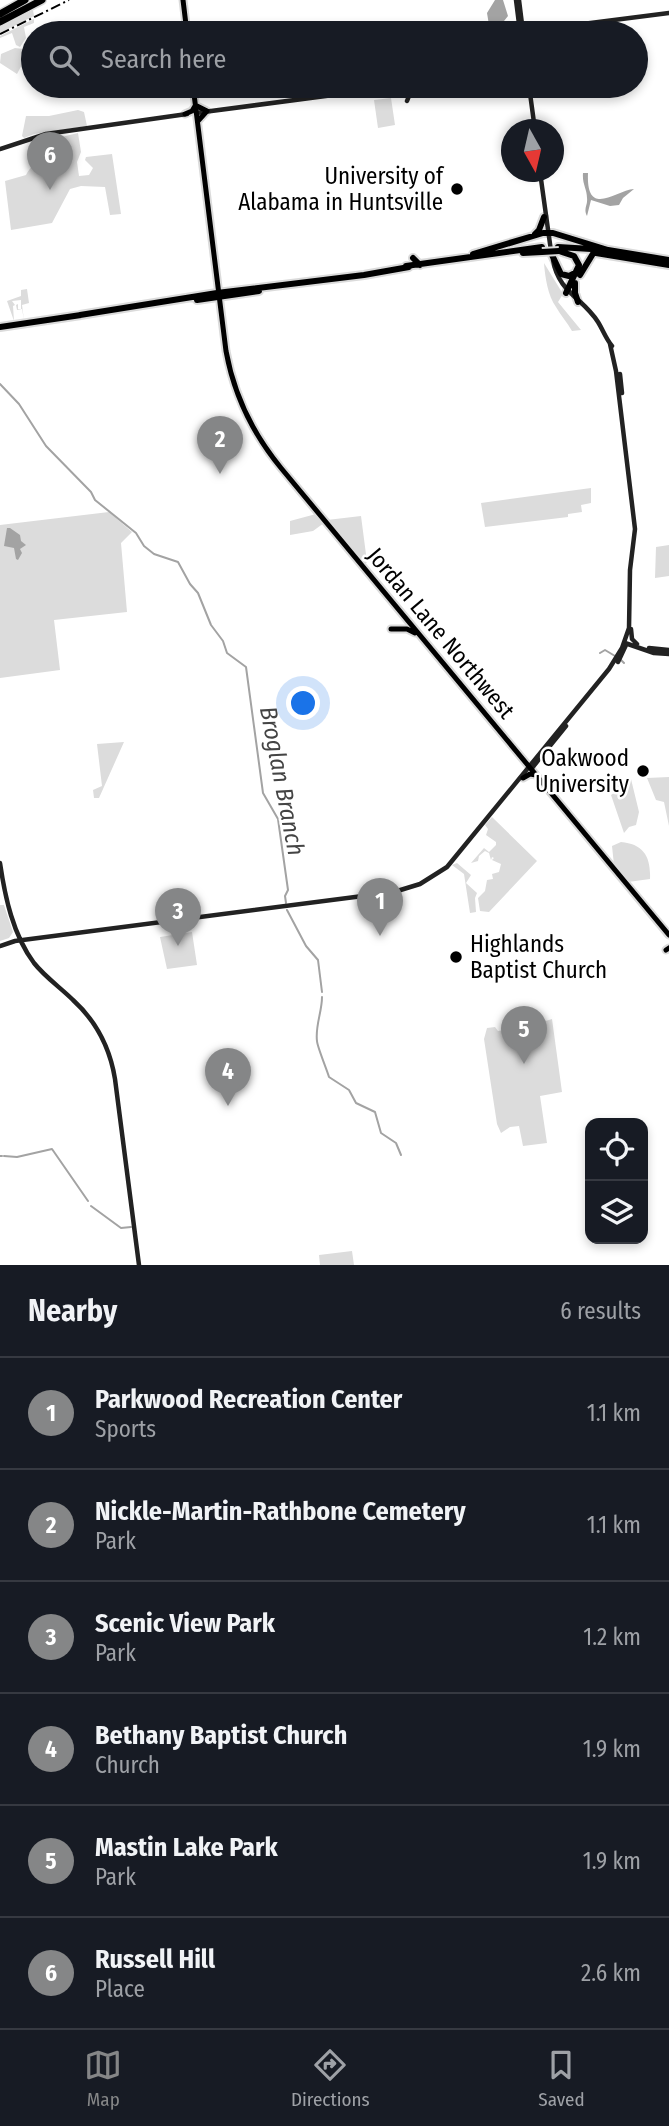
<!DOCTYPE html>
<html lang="en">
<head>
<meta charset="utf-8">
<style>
	body { margin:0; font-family:"Fira Sans Condensed",sans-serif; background:#20242c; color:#f1f3f6 }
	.controls { position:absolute; right:21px; bottom:21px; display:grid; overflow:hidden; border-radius:14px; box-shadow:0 4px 10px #0003 }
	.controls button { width:63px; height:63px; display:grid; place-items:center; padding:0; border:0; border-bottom:2px solid #363941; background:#171b24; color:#f1f3f6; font:35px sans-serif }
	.compass { position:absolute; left:501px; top:119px; width:63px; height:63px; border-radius:50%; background:#171b24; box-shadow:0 4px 10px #0003; rotate:172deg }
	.you { position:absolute; left:304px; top:704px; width:24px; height:24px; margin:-18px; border:5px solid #fff; border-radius:50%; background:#1a73e8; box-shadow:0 0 0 10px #1a73e833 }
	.badge { display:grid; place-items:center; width:46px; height:46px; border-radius:50%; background:#858687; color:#fff; font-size:23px; font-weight:700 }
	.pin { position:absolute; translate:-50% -58px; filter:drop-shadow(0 2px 4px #0008) }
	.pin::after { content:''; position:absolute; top:37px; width:24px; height:21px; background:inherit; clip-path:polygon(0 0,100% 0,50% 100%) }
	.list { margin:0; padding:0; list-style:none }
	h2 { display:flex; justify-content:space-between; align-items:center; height:91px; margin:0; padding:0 28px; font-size:30px }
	h2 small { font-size:23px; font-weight:400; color:#9ea1a6 }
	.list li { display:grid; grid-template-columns:46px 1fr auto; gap:21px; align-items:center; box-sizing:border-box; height:112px; padding:0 28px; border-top:2px solid #363941 }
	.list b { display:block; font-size:26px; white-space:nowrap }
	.list p { margin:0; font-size:23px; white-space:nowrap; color:#9ea1a6 }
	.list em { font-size:23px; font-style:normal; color:#9ea1a6 }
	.icon { flex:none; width:38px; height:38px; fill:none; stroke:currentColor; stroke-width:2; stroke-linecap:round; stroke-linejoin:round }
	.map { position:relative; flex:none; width:669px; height:1265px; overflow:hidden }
	.search { position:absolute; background:#171b24; box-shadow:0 4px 10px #0003; left:21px; right:21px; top:21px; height:77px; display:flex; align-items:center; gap:18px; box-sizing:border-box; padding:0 24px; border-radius:38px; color:#9ea1a6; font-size:26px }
	.sheet { height:763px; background:#171b24 }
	nav { display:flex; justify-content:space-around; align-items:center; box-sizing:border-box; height:98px; border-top:2px solid #363941; background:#171b24; font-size:19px; color:#9ea1a6 }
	nav a { display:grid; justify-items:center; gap:4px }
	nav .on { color:#858687 }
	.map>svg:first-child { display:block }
	.green { fill:#dcdcdc }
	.water { fill:#a3a3a3 }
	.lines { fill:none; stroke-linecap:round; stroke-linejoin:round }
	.stream { stroke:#a3a3a3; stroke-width:2 }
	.primary-casing { stroke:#dbdbdb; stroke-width:9 }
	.trunk-casing { stroke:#dbdbdb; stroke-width:10 }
	.motorway-casing { stroke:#dbdbdb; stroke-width:10 }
	.secondary { stroke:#222; stroke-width:4.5 }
	.primary { stroke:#000; stroke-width:5 }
	.trunk { stroke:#000; stroke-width:6 }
	.motorway { stroke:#000; stroke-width:7 }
	.rail { stroke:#000; stroke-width:2; stroke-dasharray:10 3.5 2 3.5; stroke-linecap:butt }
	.trunk-bridge-casing { stroke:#dbdbdb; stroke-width:10; stroke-linecap:butt }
	.trunk-bridge { stroke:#000; stroke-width:6 }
	.poi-dot { fill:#000; stroke:#fff; stroke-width:2.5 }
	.labels { text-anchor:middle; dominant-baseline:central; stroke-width:5; stroke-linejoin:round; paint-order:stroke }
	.poi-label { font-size:23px; fill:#000; stroke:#fff; text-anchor:end }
	.street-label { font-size:23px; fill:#000; stroke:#fff }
	.water-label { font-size:24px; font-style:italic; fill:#444; stroke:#fff }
</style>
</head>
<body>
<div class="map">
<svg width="669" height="1265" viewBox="0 0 669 1265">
	<rect width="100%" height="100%" fill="#fff"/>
	<path class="green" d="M33,10L34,16L0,33V27Z
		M34,19V23L24,27L26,38L20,47L16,45L12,33L0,38V36Z
		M15,48L23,49L27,55L17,74L0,63L1,54Z
		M391,98L395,125L378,128L374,100Z
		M78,110L84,112L87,126L34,134L24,138L22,136L26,116H49Z
		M78,133L81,152L77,162L79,176L89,175L93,168L85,160L86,157L112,154L121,214L110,215L105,187L81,186L70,189L52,223L11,230L5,181L26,175C33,160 54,154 57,138Z
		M544,263L563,294L558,302L581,330L572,331C567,322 561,316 556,307C548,296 545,277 544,263Z
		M27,289L29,303L22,305L24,320L22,309L17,310L16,305L18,304V309H21V300L12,301L15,305L13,306L14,321L7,301L21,296V290Z
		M591,488V503L581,505L582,512L568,514V517L485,527L481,503Z
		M109,512L132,532L121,543L127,612L54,620L60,670L0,678V525Z
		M316,514L324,523L313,531L290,535V521Z
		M361,516L367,562L364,565L327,520Z
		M669,545V576L655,578L656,547Z
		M124,742L99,798H94L93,790L102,786L97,744Z
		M669,777V826L664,802L656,800L647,778Z
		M631,779L639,812L636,825L629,827L624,833L611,795L617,791V782Z
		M492,817L537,861L489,912L480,911L478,898L485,891L487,880L493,879L492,874L499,872L501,864L492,860L494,858L492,857L491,860L489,853L485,851L479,856L478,861L471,863L484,848L489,852L496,845V842L486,835L488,829L485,825Z
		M621,842C643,844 651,856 650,879L628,882L614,865L612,846Z
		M457,863L471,875L466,883L477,893L475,898L476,912L470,913L464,874L452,865Z
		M0,905H4L13,932L9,938L0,941Z
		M192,932L197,965L167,969L160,937Z
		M552,1019L562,1092L540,1096L547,1143L523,1146L519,1126L510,1127L501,1133L497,1124L484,1039L487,1028L495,1027L498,1031L530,1026Z
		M352,1251L354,1265H320L319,1255Z"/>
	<path class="water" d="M495,0H503L508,16L496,31H490L487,13Z
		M583,173H588C586,219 616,190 634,189L623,198L619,205L610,206L591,200L587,216C583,208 588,206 587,198C587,189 582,184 583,173Z
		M7,528H10L20,535L21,541L26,545L20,549L22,553L18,560L16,559L14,548L4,546Z"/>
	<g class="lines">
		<path class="stream" d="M0,384L19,404L46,446L91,492L95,500L136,533L144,546L154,554L178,562L190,584L198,593L211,625L223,641L227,653L246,667L263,793L278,819L288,890L285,896L286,903
			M600,653L605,650L615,656
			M621,660L624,663
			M287,910L306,946L318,960L322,992
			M322,997C322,1012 315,1026 317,1041C317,1046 327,1070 329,1077L349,1090L356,1103L375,1112L381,1133L396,1143L401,1155
			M0,1156H2
			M4,1156L17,1157L52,1149L88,1201
			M91,1206L121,1228L131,1227"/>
		<g class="primary-casing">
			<path id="primary" d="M183,0L187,33
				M193,86L226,351C234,395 253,434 281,468L669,935
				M197,106L207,111L198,121
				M185,114L192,111L195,106
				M391,629H407L415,633
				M523,778L530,774L536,775
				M666,950L669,948"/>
		</g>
		<g class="trunk-casing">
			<path id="trunk" d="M535,234L539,230L544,217
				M558,247L608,250L669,260
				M559,251L574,256L579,265L566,293
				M523,253L542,252
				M596,253L669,265
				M473,254L543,233H553L608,250
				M552,255L561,274L569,276L575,273
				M413,258L420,265
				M406,266L542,247
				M580,275L594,252
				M575,283V293L578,302
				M197,300L259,291
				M80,315L217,293L364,275L409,267
				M0,327L81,315"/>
		</g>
		<g class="motorway-casing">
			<path id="motorway" d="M0,14L25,0
				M0,22L42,0"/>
		</g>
		<path class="secondary" d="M516,0L520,32
			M519,0L523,32
			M512,33L669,13
			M529,86L535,130
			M407,101L411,91L416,88
			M196,113L356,92L438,86
			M0,149L46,134L187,114
			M540,172L551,251
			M553,260C558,292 583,298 598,322C603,330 606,339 612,346
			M620,374L622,393
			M631,629L632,639L637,644
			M625,643L654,653L669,654
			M649,648L669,650
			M618,662L626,645
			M532,768L566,726
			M0,863C5,897 13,935 34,963C45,977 61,988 73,1000C96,1021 110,1048 115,1079L139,1265
			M0,946L15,941L394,892L420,884L447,867L609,669L622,648L629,628L630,570L635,529L616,371L610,344"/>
		<use href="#primary" class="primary"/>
		<use href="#trunk" class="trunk"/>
		<use href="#motorway" class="motorway"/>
		<path class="rail" d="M0,34L69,0"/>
		<g class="trunk-bridge-casing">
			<path id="trunk-bridge" d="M542,252L559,251"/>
		</g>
		<use href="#trunk-bridge" class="trunk-bridge"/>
	</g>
	<g class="poi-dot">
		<circle cx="457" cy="189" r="7"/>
		<circle cx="643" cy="771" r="7"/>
		<circle cx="456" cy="957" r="7"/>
	</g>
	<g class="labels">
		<g class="poi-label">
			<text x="443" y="176">University of<tspan x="443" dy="26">Alabama in Huntsville</tspan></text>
			<text x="629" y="758">Oakwood<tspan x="629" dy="26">University</tspan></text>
			<text x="470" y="944" text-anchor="start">Highlands<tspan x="470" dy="26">Baptist Church</tspan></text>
		</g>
		<g class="street-label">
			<text transform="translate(441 633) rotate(50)">Jordan Lane Northwest</text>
		</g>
		<g class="water-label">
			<text transform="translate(282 781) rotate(79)">Broglan Branch</text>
		</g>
	</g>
</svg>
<div class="controls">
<button><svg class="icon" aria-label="locate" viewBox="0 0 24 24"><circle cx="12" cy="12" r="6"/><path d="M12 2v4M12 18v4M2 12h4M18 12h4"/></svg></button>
<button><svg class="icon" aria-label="layers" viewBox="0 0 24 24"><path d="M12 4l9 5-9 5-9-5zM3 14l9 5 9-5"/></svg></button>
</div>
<svg class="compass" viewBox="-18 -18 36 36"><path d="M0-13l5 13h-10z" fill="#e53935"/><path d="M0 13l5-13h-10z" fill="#9ea1a6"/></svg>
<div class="you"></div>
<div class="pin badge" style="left:380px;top:936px">1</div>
<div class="pin badge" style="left:220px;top:474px">2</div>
<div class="pin badge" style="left:178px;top:946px">3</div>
<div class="pin badge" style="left:228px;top:1106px">4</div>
<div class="pin badge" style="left:524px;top:1064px">5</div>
<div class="pin badge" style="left:50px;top:190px">6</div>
<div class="search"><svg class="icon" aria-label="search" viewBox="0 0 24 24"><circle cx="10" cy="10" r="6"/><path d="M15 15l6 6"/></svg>Search here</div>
</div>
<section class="sheet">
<h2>Nearby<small>6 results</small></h2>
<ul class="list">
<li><span class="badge">1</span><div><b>Parkwood Recreation Center</b><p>Sports</p></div><em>1.1 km</em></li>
<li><span class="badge">2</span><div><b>Nickle-Martin-Rathbone Cemetery</b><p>Park</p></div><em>1.1 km</em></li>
<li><span class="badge">3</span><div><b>Scenic View Park</b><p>Park</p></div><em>1.2 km</em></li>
<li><span class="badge">4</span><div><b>Bethany Baptist Church</b><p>Church</p></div><em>1.9 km</em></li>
<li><span class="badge">5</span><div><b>Mastin Lake Park</b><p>Park</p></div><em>1.9 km</em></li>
<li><span class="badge">6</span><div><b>Russell Hill</b><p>Place</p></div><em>2.6 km</em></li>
</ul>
</section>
<nav>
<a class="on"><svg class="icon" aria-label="map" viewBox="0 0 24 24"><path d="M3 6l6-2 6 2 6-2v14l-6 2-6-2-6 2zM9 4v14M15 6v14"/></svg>Map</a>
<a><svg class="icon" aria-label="directions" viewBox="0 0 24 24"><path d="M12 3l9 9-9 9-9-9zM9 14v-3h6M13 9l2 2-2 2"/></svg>Directions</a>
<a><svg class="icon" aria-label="saved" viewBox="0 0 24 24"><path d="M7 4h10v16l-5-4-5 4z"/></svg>Saved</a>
</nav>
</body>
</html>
